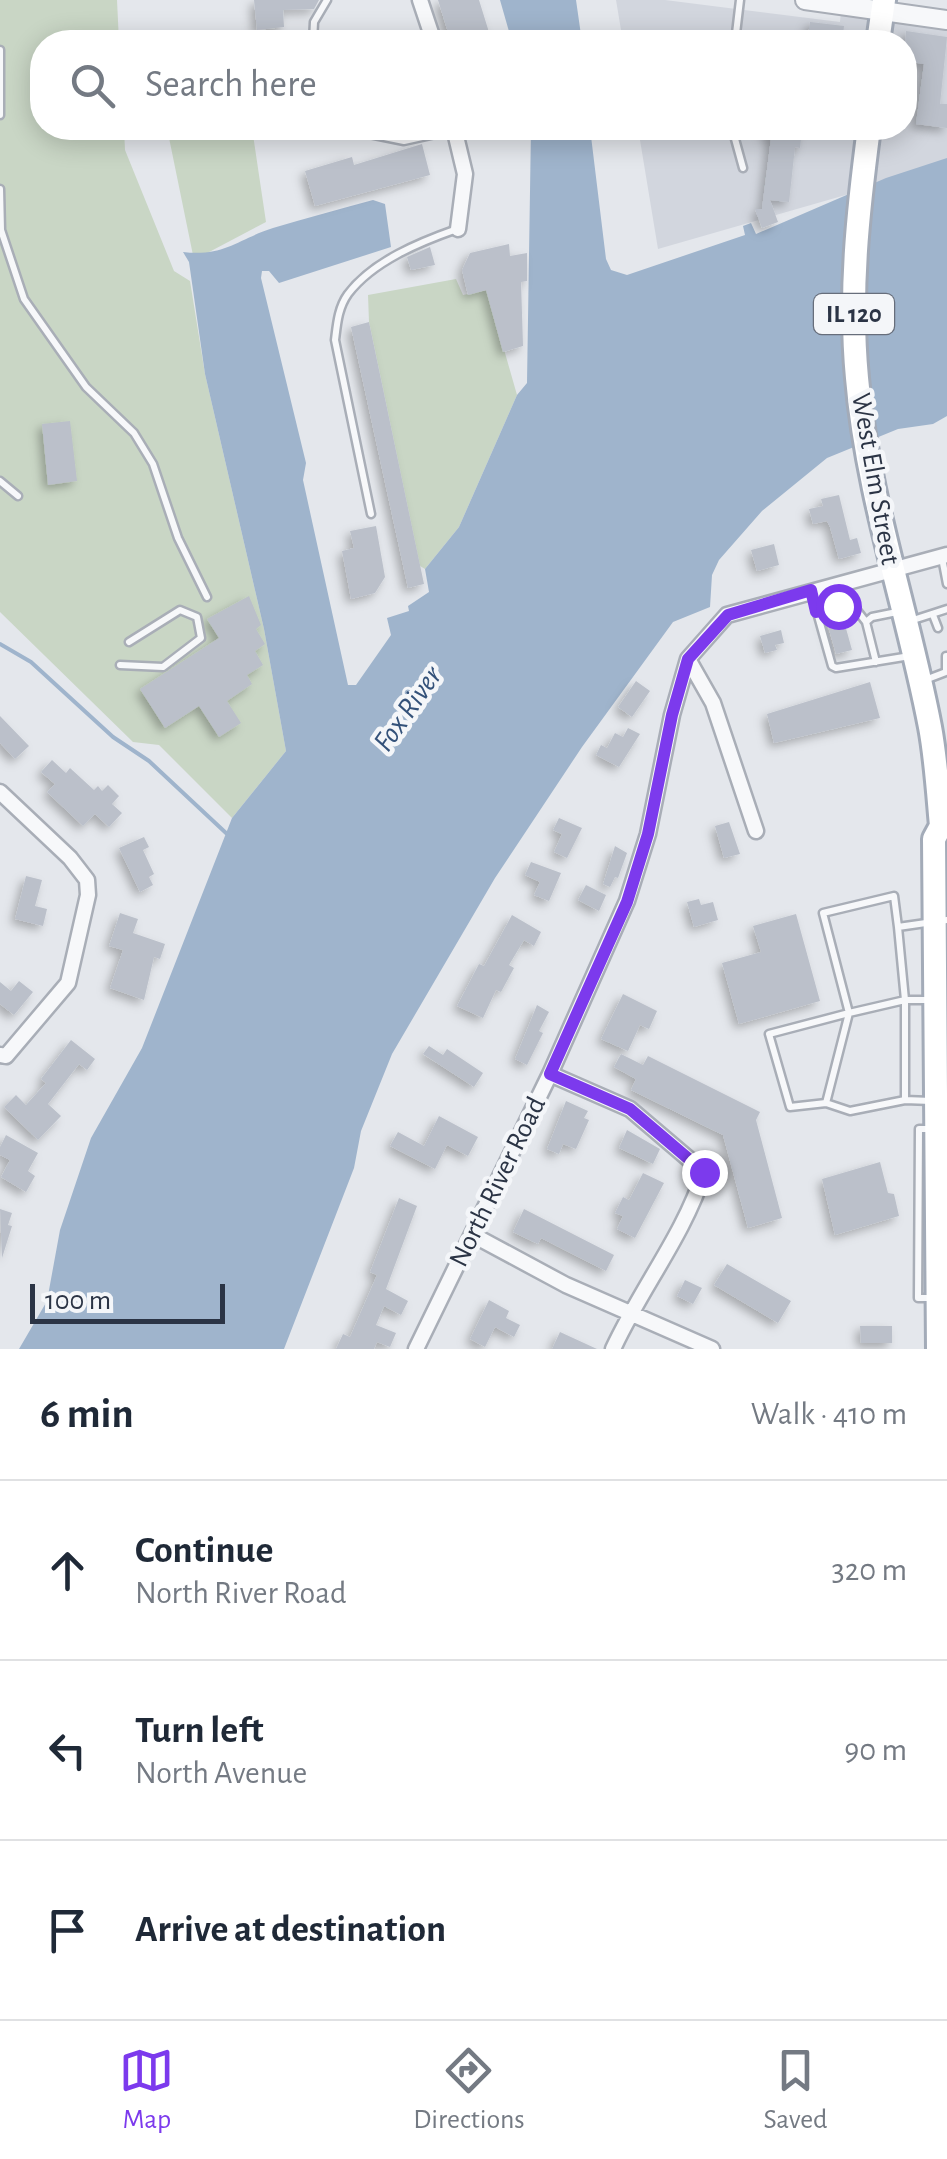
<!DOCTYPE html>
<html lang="en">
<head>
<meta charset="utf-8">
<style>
	body { margin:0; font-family:"Alegreya Sans",sans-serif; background:#f6f6f7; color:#1f2937 }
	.scale { position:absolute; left:30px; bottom:25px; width:195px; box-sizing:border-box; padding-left:10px; border:5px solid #2b3445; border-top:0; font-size:28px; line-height:35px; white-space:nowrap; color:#2b3445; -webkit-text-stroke:8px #f4f6f9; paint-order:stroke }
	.stop { position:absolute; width:30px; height:30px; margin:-22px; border:8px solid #7c3aed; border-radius:50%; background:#fff }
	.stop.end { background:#7c3aed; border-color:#fff; box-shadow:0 2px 10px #0008 }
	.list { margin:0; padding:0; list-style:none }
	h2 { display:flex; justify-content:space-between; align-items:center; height:130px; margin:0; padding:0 40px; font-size:42px }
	h2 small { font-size:32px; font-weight:400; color:#747a83 }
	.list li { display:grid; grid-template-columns:65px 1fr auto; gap:30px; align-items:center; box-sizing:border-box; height:180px; padding:0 40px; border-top:2px solid #e0e1e3 }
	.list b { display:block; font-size:38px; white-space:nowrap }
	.list p { margin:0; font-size:32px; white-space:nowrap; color:#747a83 }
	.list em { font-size:32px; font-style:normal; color:#747a83 }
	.icon { flex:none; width:55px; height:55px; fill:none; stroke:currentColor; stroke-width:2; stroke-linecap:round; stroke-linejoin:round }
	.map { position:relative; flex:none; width:947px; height:1349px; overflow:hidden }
	.search { position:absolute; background:#fff; box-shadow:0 5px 25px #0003; left:30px; right:30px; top:30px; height:110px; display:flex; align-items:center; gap:25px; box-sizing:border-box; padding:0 35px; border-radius:40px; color:#747a83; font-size:38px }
	.sheet { height:670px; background:#fff }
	nav { display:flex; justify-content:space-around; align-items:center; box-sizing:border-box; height:140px; border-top:2px solid #e0e1e3; background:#fff; font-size:28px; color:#747a83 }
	nav a { display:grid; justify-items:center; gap:5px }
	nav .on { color:#7c3aed }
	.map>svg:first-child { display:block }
	.built { fill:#d2d6de }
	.green { fill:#c9d6c5 }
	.water { fill:#9fb4cc }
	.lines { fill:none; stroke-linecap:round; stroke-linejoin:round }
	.stream { stroke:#9fb4cc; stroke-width:4 }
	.building { fill:#bbc0ca; filter:url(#shadow) }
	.service-casing { stroke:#a9aeb7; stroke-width:11 }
	.minor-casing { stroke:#a9aeb7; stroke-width:19 }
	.tertiary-casing { stroke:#a9aeb7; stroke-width:22 }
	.primary-casing { stroke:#a3abb8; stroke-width:28 }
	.service { stroke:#f7f8fa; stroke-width:6 }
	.minor { stroke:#f7f8fa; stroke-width:14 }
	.tertiary { stroke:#f7f8fa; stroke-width:18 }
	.primary { stroke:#fff; stroke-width:22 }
	.route { stroke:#7c3aed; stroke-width:12 }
	.labels { text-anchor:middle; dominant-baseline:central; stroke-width:9; stroke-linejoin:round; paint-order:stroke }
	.shield { fill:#f4f6f9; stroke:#676e7b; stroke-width:2.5 }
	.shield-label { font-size:25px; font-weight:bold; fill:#2b3445 }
	.street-label { font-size:28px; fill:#2b3445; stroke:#f4f6f9 }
	.water-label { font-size:30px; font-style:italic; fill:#34527a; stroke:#f4f6f9 }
</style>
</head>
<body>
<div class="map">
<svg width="947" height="1349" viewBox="0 0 947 1349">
	<defs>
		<filter id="shadow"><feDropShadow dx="-4.5" dy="4.5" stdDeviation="5" flood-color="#0004"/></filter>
	</defs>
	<rect width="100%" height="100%" fill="#e4e7ec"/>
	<path class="built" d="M616,0H665L840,22L841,11L875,17L872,42H623Z
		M886,17L947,24V159L865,187L871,128H904V42H883Z
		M638,128H863L856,192L658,249Z"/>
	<path class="green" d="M0,0H117L119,42H42V128H124L125,150L174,271L190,281L205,374L264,629L286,751L232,818L159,745L133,742L0,612Z
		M167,128H252L266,222L194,260Z
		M456,279L463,295L487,290L517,395L459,527L425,569L420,566L369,322L368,295Z"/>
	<path class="water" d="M500,0H576L582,42H512Z
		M531,128H590L606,259L611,270L627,275L745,235L743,226L751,223L756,234L886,178L947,158V416L933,424L898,429L827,458L762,511L719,560L712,575L710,607L673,622L582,747L495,878L392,1054L361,1131L354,1168L284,1349H19L47,1301L60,1230L91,1138L142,1048L232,818L286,751L264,629L205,374L189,262L183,252C224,257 238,239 273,228C306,218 340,209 373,200L385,204L391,247L279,283L269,271H262L261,278L306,463L303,480L348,685H356L391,635L387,618L409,611L408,606L429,592L425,569L459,527L517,395L527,383Z"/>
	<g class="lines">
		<path class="stream" d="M0,644L31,662L113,737L149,761L226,833"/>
	</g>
	<path class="building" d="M254,0H319L314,9L283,10L284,27L257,30Z
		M438,0H479L492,42H451Z
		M810,22L844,26L842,42H807Z
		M906,31L947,37L940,104H947V128L916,124L924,64L904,61Z
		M766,128H802L800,148L795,147L789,202L770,200L778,222L762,228L755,209H762L771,138H766Z
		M422,144L430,175L315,206L305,171L352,157L354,165Z
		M509,244L510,256L527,253V281L521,282L523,346L503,352L486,290L468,295L462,270L470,253Z
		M430,247L435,265L411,270L407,257Z
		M369,322L424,584L408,588L351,327Z
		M70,421L77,481L48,485L42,424Z
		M839,495L850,540L857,538L861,553L839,559L830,527L827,521L813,524L809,509L823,506L821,499Z
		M376,526L385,577L375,593L351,599L342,551L354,548L350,531Z
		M774,544L779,565L757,571L751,550Z
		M249,596L261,625L256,629L265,644L255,651L263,665L247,675L252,684L227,701L241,723L219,737L199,706L165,728L140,689L219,638L207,619Z
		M842,614L852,650L836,654L826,619Z
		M781,630L784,643L775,645L777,650L765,653L760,636Z
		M636,681L650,691L632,717L618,707Z
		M870,682L880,718L774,743L767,714Z
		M0,716L29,746L15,759L0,743Z
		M628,728L640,734L619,767L596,755L601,745L607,748L615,733L623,737Z
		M52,760L66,773L70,768L94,790L98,786L102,791L108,785L119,796L112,804L122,813L109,827L95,814L83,826L47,792L55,784L41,772Z
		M559,818L582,828L567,858L554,852L562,834L553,830Z
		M729,822L740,854L724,858L715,826Z
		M144,837L149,847L143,850L154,874L149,877L153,885L140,892L119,848Z
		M615,846L627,853L618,878L615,877L610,887L603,884Z
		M531,862L561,873L549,901L534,895L540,882L525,875Z
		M26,876L42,880L35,906L47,909L43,926L15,919Z
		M586,885L606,895L599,911L578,900Z
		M699,899L701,905L713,902L718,920L694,927L687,902Z
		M120,913L138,919L133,933L165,944L160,959L154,957L144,1000L110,988L123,950L109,946Z
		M796,914L820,1001L739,1024L722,963L761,952L753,926Z
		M512,915L541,932L534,946L524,940L509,965L514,968L501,992L496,990L483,1018L457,1006L479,964L484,966Z
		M19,981L33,992L14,1015L0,1004V982L11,991Z
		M623,994L657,1011L649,1029L640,1025L628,1051L601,1039Z
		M537,1005L549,1012L539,1031L543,1033L527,1065L515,1059Z
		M71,1040L95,1059L87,1070L79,1064L48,1104L61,1116L38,1140L4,1107L16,1095L26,1105L46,1083L41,1079Z
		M429,1046L443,1055L447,1049L483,1073L474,1087L423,1054Z
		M621,1054L643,1065L648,1056L760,1112L756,1120L782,1218L748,1228L723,1135L631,1090L636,1079L614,1067Z
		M566,1101L588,1111L584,1118L589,1120L576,1149L563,1144L559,1154L547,1149Z
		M439,1116L478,1137L468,1156L447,1145L435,1169L390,1146L398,1132L424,1146Z
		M627,1130L660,1149L653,1164L619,1148Z
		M6,1135L38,1153L28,1171L35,1176L26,1192L1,1177L10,1160L0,1155V1147Z
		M880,1162L888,1193L894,1194L899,1216L835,1235L822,1179Z
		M643,1173L664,1183L635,1238L617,1229L623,1216L615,1213L623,1197L629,1200Z
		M399,1198L417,1206L386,1289L408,1301L401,1315L384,1306L376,1325L396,1333L390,1347L377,1342L374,1349H336L343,1334L350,1337L367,1298L377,1275L370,1272Z
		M0,1209L12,1213L8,1225L12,1226L2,1258Z
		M524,1209L614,1255L606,1271L541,1238L538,1244L513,1232Z
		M727,1264L791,1301L778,1323L714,1285Z
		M685,1280L702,1288L693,1304L677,1296Z
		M489,1300L509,1311L506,1318L520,1325L514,1337L495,1327L485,1347L470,1339Z
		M860,1326H892V1343H861Z
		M560,1332L597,1349H552Z"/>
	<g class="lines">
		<g class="service-casing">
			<path id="service" d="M313,42L314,22L327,0
				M735,42L740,0
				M0,50V115
				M340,128L404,141L454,130
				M732,128L743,168
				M0,189L1,230L24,299L86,387L134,433L153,464L178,538L207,597
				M0,481L18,496
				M371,514L335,340C337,324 338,308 348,294C373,261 420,242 457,229
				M942,558L947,584
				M845,585L852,604L866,622L876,662
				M811,591L832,666L836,668L910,656
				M816,611L852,604
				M933,615L938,628
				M910,621L947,609
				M866,622L872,617L897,612
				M120,665L163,667L201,638L197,617L180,610L129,642
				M925,680L946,672V656
				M898,927L905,1000V1100L931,1101
				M929,1000H905L849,1013L823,913L894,896L898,927L947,920
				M826,1103L849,1013L769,1034L790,1107L826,1103L850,1111L905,1100
				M931,1129H919L918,1298H934"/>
		</g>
		<g class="minor-casing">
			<path id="minor" d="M420,0L434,42
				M454,128L465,174L458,229
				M688,659L713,703L756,831
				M0,792L70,858L87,880L88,895L68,983L6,1056L0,1055
				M550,1074L630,1109L704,1172C684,1235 641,1288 613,1349
				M473,1235L566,1285L712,1349
				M416,1349L550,1074L627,901L648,834L672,715L688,659L727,615L947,555"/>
		</g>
		<g class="tertiary-casing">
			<path id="tertiary" d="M805,0L947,20"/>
		</g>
		<g class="primary-casing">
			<path id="primary" d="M878,42L884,0
				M869,128C858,211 849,293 857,378C867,497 908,611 930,727C936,759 938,793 941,826L934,839L938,1349"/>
		</g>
		<use href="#service" class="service"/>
		<use href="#minor" class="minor"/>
		<use href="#tertiary" class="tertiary"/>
		<use href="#primary" class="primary"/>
	</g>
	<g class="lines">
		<path class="route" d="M704,1172L630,1109L550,1074L627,902L648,834L672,715L688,659L728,615L811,590L816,612L838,606"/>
	</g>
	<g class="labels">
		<rect class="shield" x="814" y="294" width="80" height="40" rx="8"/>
		<g class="shield-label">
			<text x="854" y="314">IL 120</text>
		</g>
		<g class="street-label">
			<text transform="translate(875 479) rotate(80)">West Elm Street</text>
			<text transform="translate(498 1182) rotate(-64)">North River Road</text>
		</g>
		<g class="water-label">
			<text transform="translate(408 709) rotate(-55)">Fox River</text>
		</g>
	</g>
</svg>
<div class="scale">100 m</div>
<div class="stop" style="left:838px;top:606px"></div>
<div class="stop end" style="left:704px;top:1172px"></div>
<div class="search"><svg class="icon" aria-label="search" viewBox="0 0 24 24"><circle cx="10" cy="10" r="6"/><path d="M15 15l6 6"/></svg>Search here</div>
</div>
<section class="sheet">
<h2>6 min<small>Walk · 410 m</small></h2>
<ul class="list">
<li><svg class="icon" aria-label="ahead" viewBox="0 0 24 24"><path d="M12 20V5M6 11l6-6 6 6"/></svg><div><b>Continue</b><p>North River Road</p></div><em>320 m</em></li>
<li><svg class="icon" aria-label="left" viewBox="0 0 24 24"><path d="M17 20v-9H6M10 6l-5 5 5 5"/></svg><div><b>Turn left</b><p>North Avenue</p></div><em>90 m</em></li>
<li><svg class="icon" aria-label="arrive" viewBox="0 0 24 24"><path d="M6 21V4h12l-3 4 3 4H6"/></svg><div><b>Arrive at destination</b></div></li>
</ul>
</section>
<nav>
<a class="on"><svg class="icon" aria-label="map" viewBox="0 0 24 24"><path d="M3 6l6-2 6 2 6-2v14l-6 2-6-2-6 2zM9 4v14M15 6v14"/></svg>Map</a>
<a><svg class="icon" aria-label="directions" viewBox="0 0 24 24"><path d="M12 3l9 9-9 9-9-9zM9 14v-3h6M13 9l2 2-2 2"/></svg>Directions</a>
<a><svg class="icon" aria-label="saved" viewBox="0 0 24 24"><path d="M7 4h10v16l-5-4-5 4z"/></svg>Saved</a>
</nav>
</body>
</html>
